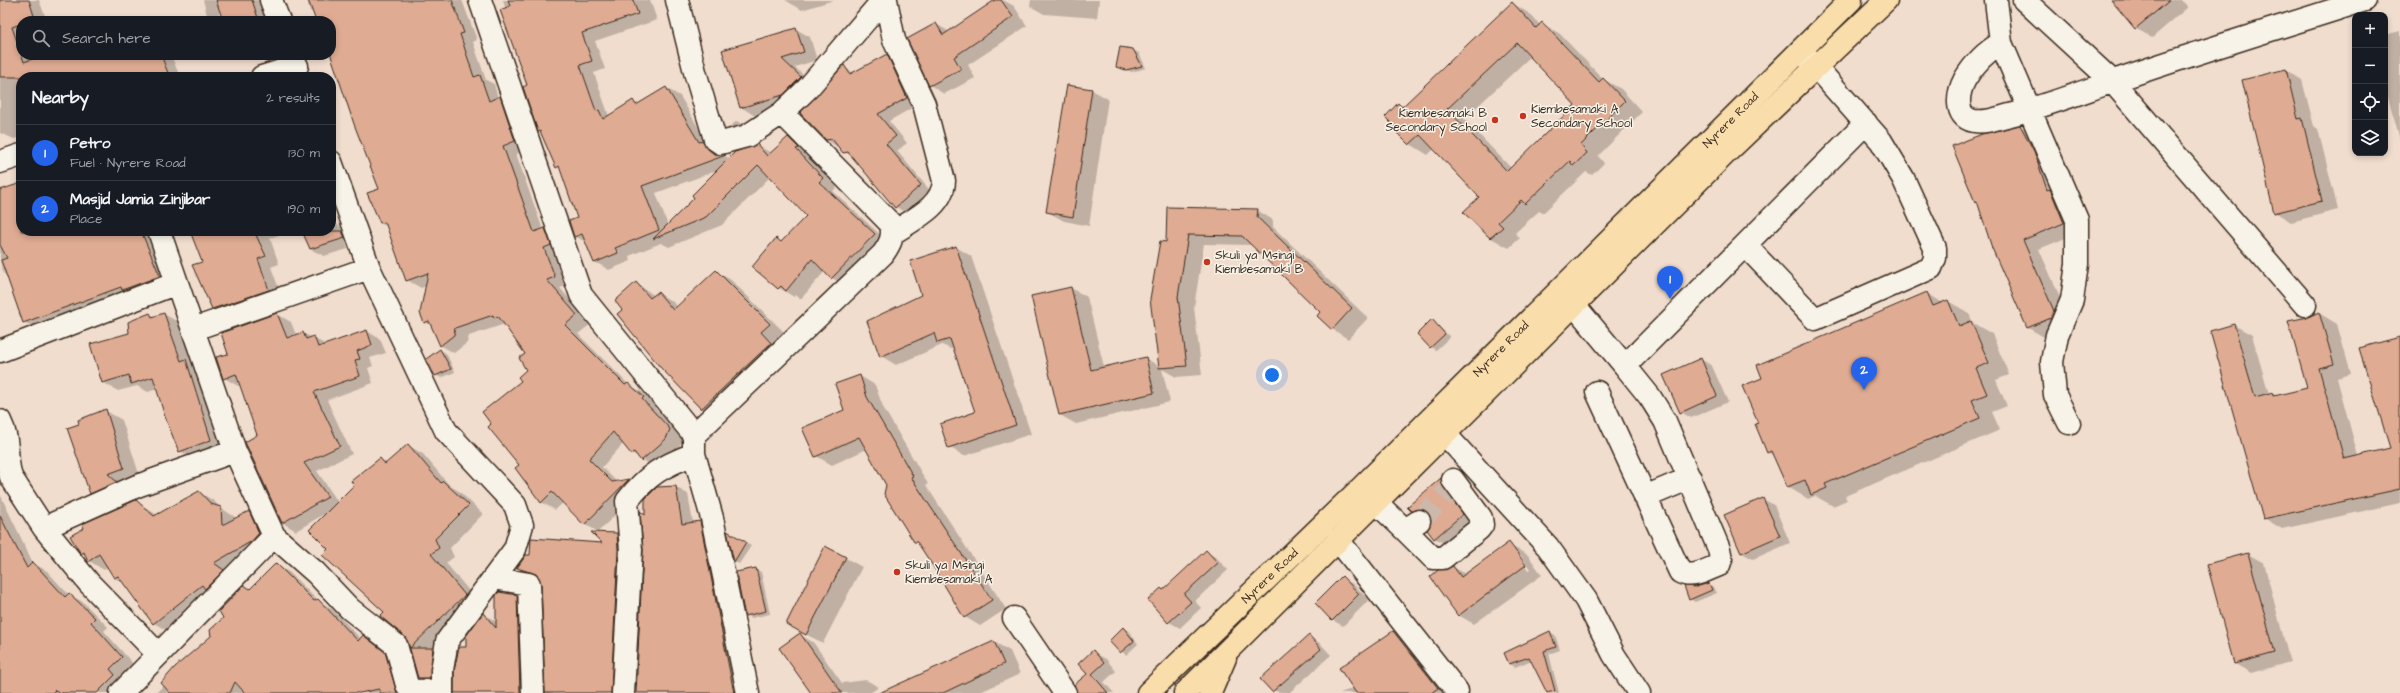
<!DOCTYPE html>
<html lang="en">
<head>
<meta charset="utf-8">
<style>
	body { margin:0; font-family:"Architects Daughter",sans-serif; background:#20242c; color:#f1f3f6 }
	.controls { position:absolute; right:12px; top:12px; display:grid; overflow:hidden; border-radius:8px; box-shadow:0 2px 6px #0003 }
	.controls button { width:36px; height:36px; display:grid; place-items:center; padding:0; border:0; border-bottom:1px solid #363941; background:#171b24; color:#f1f3f6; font:20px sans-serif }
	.you { position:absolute; left:1272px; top:375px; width:14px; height:14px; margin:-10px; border:3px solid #fff; border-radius:50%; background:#1a73e8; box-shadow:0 0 0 6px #1a73e833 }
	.badge { display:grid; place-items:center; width:26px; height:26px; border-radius:50%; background:#2563eb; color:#fff; font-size:13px; font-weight:700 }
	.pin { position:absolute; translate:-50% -33px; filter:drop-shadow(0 1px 2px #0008) }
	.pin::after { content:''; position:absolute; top:21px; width:14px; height:12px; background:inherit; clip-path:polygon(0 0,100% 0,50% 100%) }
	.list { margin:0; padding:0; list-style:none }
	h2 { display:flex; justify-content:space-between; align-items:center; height:52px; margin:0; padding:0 16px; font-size:17px }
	h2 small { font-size:13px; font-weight:400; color:#9ea1a6 }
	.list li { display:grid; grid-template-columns:26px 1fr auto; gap:12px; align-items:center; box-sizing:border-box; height:56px; padding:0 16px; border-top:1px solid #363941 }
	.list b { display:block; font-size:15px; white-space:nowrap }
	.list p { margin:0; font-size:13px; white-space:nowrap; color:#9ea1a6 }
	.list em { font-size:13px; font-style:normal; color:#9ea1a6 }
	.icon { flex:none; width:22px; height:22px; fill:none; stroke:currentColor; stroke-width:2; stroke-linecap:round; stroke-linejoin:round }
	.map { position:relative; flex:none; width:2400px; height:693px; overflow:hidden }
	.search { position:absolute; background:#171b24; box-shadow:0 2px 6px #0003; left:16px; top:16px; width:320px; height:44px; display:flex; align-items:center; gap:10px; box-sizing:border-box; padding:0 14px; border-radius:16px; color:#9ea1a6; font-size:15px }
	.panel { position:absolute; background:#171b24; box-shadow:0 2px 6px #0003; left:16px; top:72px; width:320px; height:164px; border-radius:16px }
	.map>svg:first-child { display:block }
	.shadow { fill:#0003; fill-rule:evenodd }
	.building { fill:#dfab93; stroke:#3b2a1e; fill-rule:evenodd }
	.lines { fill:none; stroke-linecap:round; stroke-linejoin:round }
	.minor-tunnel { stroke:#ccb9ab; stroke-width:22; stroke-dasharray:22 11; stroke-linecap:butt }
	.minor-casing { stroke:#3b2a1e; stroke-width:25 }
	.major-casing { stroke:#3b2a1e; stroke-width:25 }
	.minor { stroke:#f7f3e8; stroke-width:22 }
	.major { stroke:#f9ddab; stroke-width:22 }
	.poi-dot { fill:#c8321e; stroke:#f7f3e8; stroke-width:1.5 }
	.labels { text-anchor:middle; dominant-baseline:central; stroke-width:3; stroke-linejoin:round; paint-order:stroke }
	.poi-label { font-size:12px; fill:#3b2a1e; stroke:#f7f3e8; text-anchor:start }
	.street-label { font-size:12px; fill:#3b2a1e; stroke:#f7f3e8 }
</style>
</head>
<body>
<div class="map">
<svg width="2400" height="693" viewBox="0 0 2400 693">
	<rect width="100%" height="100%" fill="#f0ddce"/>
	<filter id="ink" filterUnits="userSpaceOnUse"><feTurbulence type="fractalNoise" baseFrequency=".025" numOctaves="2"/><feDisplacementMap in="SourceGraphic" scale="8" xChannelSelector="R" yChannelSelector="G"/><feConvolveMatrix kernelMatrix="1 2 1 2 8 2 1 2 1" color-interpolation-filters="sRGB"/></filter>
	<g filter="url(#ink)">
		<path class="shadow" d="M0,0H39L47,21H21V55H32L34,59L46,55H171L180,77H21V137L14,139L0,133Z
			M203,0H259L267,21H224L220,10L217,21L207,15Z
			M307,0H462L477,40L473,42L486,80L494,84L498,98L514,105L528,149L516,154L543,230L559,237L568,285L560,288L591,324L578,334L629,385L642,392L657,406L655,408L683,438L679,447L656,468L632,453L624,443L602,467L617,482L629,480L642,488L598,532L585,524L563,503L555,510L541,502L520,465L522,381L527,370L526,354L505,324L469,336L467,343L454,353L440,345L432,326L425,322L426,286L421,288L407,280L388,227L380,223L381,189L331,54V21H318L314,13L310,11Z
			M503,0H650L657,20L595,41L605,69L594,73L609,116L633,101L638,105L666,88L680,96L709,146L720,155L730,158L757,145L771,153L788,138L803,147L813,157L810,158L837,187L833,191L889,243L847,287L832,278L825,271L801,299L795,295L794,297L779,288L753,267L776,239L782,242L808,216L771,176L722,225L669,247L661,243L629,256L631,261L609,270L595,262L587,243L575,236L579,218L561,169L557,167L542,133L539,131ZM718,170L696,198L668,226L656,193Z
			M785,0H834L802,10Z
			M997,0H1003L1014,6L1027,26L968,65L975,78L944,94L930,85L909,39L936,24L950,32Z
			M1031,0H1099L1097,18L1044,14L1030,6Z
			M2111,0H2181L2188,7L2152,38L2136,28Z
			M1512,3L1530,14L1540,25L1542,23L1560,34L1603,79L1621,89L1642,112L1598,156L1604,163L1592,175L1586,172L1543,213L1539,211L1515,233L1520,238L1509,248L1491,238L1464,212L1480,197L1434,149L1428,155L1410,144L1392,127L1399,104L1404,107ZM1531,56L1577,105L1511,168L1464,119Z
			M796,29L810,37L817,60L795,67L814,86L797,103L755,116L741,107Z
			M2400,31V139L2385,87V35Z
			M1133,50L1139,53L1146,68L1132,72L1117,67Z
			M887,55L899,62L919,104L889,121L907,143L897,151L932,193L908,214L896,207L854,158L827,140L844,67L854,73Z
			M2286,70L2302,80L2314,126L2318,129L2338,210L2291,222L2275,212Z
			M1068,86L1092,90L1108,99L1089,226L1064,221L1048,212Z
			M737,121L746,127L732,131L728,128Z
			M2020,126L2036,136L2080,232L2039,249L2070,320L2067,327L2044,337L2028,328L1993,247L1979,203L1976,201Z
			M21,184V231H152L174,284L38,330L24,322L8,276L4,274L0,262V191Z
			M1168,208L1257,210L1273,220V227L1368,318L1348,339L1332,329L1322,312L1252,245L1204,244L1194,307L1202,375L1176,377L1162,369L1170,402L1076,424L1060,415L1071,288L1087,297L1104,367L1145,358L1159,366Z
			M331,221L341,227L348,249L324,256L310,249L304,231H331Z
			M191,231H292L270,238L279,264L271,267L282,297L226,317L213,309L203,262Z
			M956,247L971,256L1031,434L964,456L949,447L976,413L955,351L942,345L896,365L881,356Z
			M716,271L731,280L785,333L775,341L786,352L717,417L702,409L661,366L624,310L636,283L655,296L658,293L673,302L677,307Z
			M1927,293L1943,303L1948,301L1969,313L1973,323L1992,334L2009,375L1996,380L2007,406L1992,412L2000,430L1845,496L1847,500L1833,506L1815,496L1808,499L1788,487L1775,456L1767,452L1759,424L1764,378Z
			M2319,313L2337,324L2351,374L2337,378L2358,456L2391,448L2400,338V503L2282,529L2264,518L2234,325L2252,335L2269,394L2273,393L2278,396L2308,388V318Z
			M150,314L156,317L164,314L180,323L226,449L196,460L180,451L157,389L148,392L137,386L118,391L102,382L130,334Z
			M277,314L291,322L296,335L303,333L327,345L367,331L380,339L386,353L370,358L373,366L368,368L373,383L327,400L352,454L317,471L338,502L380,460L387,463L408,445L423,454L450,486L459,491L483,514L450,548L454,557L446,563L480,604L434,649L448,657L434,687L419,678L409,641L329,549L326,513L296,531L283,523L246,442L259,435L241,385L238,386L224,378L229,354Z
			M1432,320L1450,337L1436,350L1431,347Z
			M440,350L446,353L455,372L441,378L436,375L427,360Z
			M1701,359L1712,366L1728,402L1691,418L1681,412Z
			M860,376L875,385L883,407L928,484L926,485L1006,609L980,626L965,617L919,544L915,541L867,449L832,465L816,456L845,411Z
			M106,411L122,420L140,477L107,502L91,493L80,425Z
			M1441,479L1452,485L1473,521L1445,544L1434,538L1430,514L1423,517L1412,510Z
			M675,487L688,494L693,523L700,522L712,529L745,693H637L644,551L641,513L646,515Z
			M199,492L214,501L221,508L235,517L236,519L249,512L263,520L273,542L169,632L154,623L124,583L114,578L108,567L104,570L89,561L86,556L82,553L136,501L157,515Z
			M0,494L33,563L47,571L68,594L83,602L108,627L104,631L135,666L119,693H0Z
			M1763,499L1774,505L1790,543L1753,559L1742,553L1726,516Z
			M729,533L751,546L739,564L735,562Z
			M617,534L630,541L624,693H546L542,583L539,577L518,568L604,545Z
			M1511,546L1528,555L1542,575L1474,624L1458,615L1453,567L1466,574ZM1518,555H1520L1530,569L1528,570Z
			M826,547L862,567L823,643L803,633Z
			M1206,552L1217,558L1228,570L1195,601L1201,608L1180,628L1169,622L1164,591Z
			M2248,554L2264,563L2290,662L2251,673L2235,664Z
			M276,565L289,572L317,600L331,608L361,639L363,636L376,644L398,661L407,693H156L212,636L251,590Z
			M755,569L761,572L770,614L751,618L746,615Z
			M1342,578L1353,584L1369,600L1343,626L1332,620Z
			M1709,584L1714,587L1717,593L1695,602L1690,599L1696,588Z
			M517,596L530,603L533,693H455L467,648L484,614L497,622Z
			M1123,628L1129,631L1138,644L1126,655L1110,641Z
			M1394,632L1409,641L1450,693H1340L1354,688Z
			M1550,632L1555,635L1560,650L1549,654L1559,693H1548L1532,660L1515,667L1510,664Z
			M800,635L813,642L842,683L866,680L879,687L870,693H812Z
			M1309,637L1320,643L1331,655L1289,693L1273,691L1262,679Z
			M994,642L1010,651L1020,674L978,693H881Z
			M1093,652L1106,659L1116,671L1104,682L1114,693H1078L1089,674Z"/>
		<path class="building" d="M0,0H29L35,19L21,21V24L12,27L24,62L43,55H161L168,73L158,77H0Z
			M216,0H252L259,21H223Z
			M308,0H452L464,33L460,34L474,77L480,75L489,101L500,96L515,141L503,146L534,232L545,228L551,245L544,248L555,277L547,280L577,315L565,325L625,385L628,383L644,397L642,399L670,429L666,439L641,461L634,452L631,454L613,432L589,459L612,482L629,479L584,525L552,492L541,503L515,468L519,465L488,427L491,424L482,412L521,381L518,377L526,370L519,358L525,354L498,316L494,318L493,315L455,328L454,335L440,346L429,321L424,323L420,313L428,273L406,281L385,222L380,223L367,193L379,189L354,124L331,56V21H316Z
			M508,0H633L638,14L582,33L592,61L580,65L596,111L599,110L603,119L633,100L636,105L666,87L699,142L703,141L708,149L714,154L726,155L642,186L659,230L615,248L618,253L594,263L582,234L574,237L569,221L577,218L559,166L556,168L540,131L538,132L523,87L527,85L500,10L510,6Z
			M995,0H1001L1013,17L954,57L961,69L929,86L907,39L936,23L943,35Z
			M2111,0H2170L2135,29Z
			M1512,2L1536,28L1542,22L1599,82L1603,78L1625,101L1581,145L1587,153L1573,166L1570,161L1525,204L1521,200L1498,222L1503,227L1490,238L1463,212L1479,197L1420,135L1409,145L1391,127L1393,125L1385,117L1398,103L1402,107ZM1517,43L1575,105L1507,171L1447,109Z
			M796,28L804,52L782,59L801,77L783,95L740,108L722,50Z
			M1120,47L1133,49L1142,66L1126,70L1116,67Z
			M887,54L907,98L878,114L896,136L886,144L921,185L895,208L848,152L843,153L832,139L826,140L800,113L844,65L850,74Z
			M2286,69L2298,119L2302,118L2322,201L2274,213L2242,80Z
			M1067,85L1092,89L1073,217L1046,212Z
			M2020,125L2034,151L2047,190L2050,189L2064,223L2023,240L2054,311L2051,318L2027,328L1992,248L1977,201L1975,202L1952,146L1982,134Z
			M788,137L799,148L796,149L823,178L819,182L875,234L831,279L812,259L786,291L781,286L778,289L752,267L776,238L781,242L806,216L758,165L706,217L653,239L694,198L692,195L735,152L757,144L767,156Z
			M21,183V231H141L160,276L122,290L121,287L23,323L1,260L7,258L0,245V190Z
			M1167,207L1258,209L1257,217L1352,308L1332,330L1317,316L1320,312L1242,236L1188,235L1178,297L1187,366L1159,368L1150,299L1160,241L1166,242Z
			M190,231H254L266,256L258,259L269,290L212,309L192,265L202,262Z
			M302,231H342L345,238L310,249Z
			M956,246L1016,425L948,448L940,424L975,412L950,339L937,343L934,333L880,357L867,321L921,295L910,261Z
			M716,270L770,324L761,332L771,343L701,409L660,367L617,314L622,310L615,301L636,282L650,298L658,292L673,310Z
			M1071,287L1091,370L1146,357L1154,393L1059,415L1031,296Z
			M1927,292L1933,306L1948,300L1959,326L1971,321L1989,363L1976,368L1987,394L1972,400L1980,418L1825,484L1827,488L1811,495L1805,480L1787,487L1771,451L1767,453L1755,424L1758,423L1742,386L1762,378L1757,365Z
			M2319,312L2334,364L2319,368L2344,459L2390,448L2359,348L2400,337V489L2263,519L2210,331L2234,324L2255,397L2273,392L2274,396L2307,388L2288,321L2308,317Z
			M150,313L152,317L164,313L181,361L186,359L211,440L179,452L165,417L153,377L131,384L129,375L102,383L90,344L129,333L128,322Z
			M277,313L287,338L303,332L306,339L314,336L318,347L367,330L372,345L357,351L360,359L355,360L360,376L314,392L340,446L304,463L328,497L282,523L245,442L257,435L236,374L223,379L216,357L228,354L221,333Z
			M1432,319L1445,334L1430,348L1417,334Z
			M440,349L451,369L435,376L426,359Z
			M1701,358L1717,396L1680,413L1663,375Z
			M860,375L867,397L913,476L911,477L992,600L964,618L933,566L917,542H914L884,494L886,485L859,437L815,457L802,428L844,410L835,384Z
			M106,409L124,468L108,474L117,482L90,494L67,428L79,424L78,420Z
			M408,444L441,483L443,481L469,505L435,539L439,548L431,554L465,595L410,648H433L430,678H418L408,642L404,636L380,616L384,612L322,555L328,549L309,530L354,485L351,481L380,458L385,464Z
			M1441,478L1443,487L1463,514L1434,539L1427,530L1431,521L1429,514L1419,509L1411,511L1407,507Z
			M676,486L682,524L700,521L734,693H636L643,551L640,511L645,515V499L657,487Z
			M199,491L211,504L221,507L222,525L249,511L259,533L252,541L214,563L224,570L205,589L202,585L153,624L118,576L114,578L99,554L88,562L84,552L81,554L70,536L84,528L82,524L136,500L154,516Z
			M1763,498L1780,536L1741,553L1724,515Z
			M0,516L27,568L33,562L65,597L69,593L95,618L91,622L122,657L110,669L115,675L97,693H58L55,690L52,693H0Z
			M727,531L746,542L734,562Z
			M591,532L617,533L618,550L611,693H545L541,583L536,574L517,568L526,555H530L531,538L602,543Z
			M1509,542L1526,565L1458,616L1430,577L1438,570L1453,566L1461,577Z
			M825,546L846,557L806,635L786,624Z
			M1206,550L1218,563L1184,594L1191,602L1168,623L1148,600L1161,588L1163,590Z
			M2248,553L2275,653L2234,664L2207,564Z
			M276,563L314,601L318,599L358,641L363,635L385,652L397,693H380L379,689L360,693H245L235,682L230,693H170L161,683L175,667L211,636L210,630L223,618L219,611L244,585L250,589Z
			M756,568L766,611L745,616L736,572Z
			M1342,576L1359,594L1332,621L1315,603Z
			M1709,583L1712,590L1689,600L1684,586L1696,587Z
			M499,592L517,595L520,693H454V671L459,647H466V636L483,613L496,628V595Z
			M1123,627L1134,641L1120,653L1109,641Z
			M1393,631L1438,688L1431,693H1356L1339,668Z
			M1550,631L1556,647L1544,651L1555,691L1547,693L1529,657L1509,664L1504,653Z
			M800,633L842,693H811L779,648Z
			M1309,635L1321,649L1272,692L1260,679Z
			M994,641L1004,664L943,693H879Z
			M1093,650L1104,663L1092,674L1108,693H1077L1074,685L1087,674L1078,664Z"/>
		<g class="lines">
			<path class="minor-tunnel" d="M1419,521L1451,489"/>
			<g class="minor-casing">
				<path id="minor" d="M271,0L279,21
					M480,0L581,295L694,435V454C663,466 648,474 627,501L631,550L623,693
					M677,0L695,72L715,139L721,143L747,136L782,113
					M886,0L894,40L924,104L944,181C943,207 912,220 893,233
					M1996,0L2001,43L2077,220V264L2072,300L2057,335L2052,362L2055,395L2069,423
					M2024,0L2112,81L2305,305
					M2001,43C1987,51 1974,64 1965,79C1958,92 1953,117 1974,121C1987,123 1998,118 2010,115C2046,106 2079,93 2114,81C2197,52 2281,27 2365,0
					M262,77L297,66
					M0,162L21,155
					M331,162L369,268L446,431L515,505L522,525L515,549L447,641L442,670V693
					M159,231L235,451L274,536L316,573L350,609L396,645L407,685L412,691L442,690
					M1745,245L1815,319L1931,268L1935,258V248L1903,178L1881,141L1801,50
					M1575,306L1625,366L1866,123
					M194,329L369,268
					M0,351L177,283
					M1597,392L1680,572C1693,579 1706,570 1719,565L1721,559L1719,549L1665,421L1650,397L1625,366
					M1432,420L1548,547L1586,600L1614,655L1639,693
					M0,421C10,440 5,459 11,477L44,528L89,583L158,654
					M694,435L883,254C890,244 894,237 891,224L782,113L808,88L883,0
					M694,454L712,518L748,693
					M1362,489L1405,530L1419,521
					M1645,497L1690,478
					M44,528L137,486L235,451
					M1405,530L1433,558H1443L1479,529L1482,525L1481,518L1453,480
					M1338,540L1457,691
					M494,578L529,584L533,693
					M1014,618L1065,693
					M121,693L274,536"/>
			</g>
			<g class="major-casing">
				<g id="major">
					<path id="s1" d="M1148,693L1361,488L1851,0"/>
					<path d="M1185,693L1724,155L1886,0"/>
					<path d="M1210,693L1225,658"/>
				</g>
			</g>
			<use href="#minor" class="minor"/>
			<use href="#major" class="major"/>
		</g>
	</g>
	<g class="poi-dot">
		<circle cx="1523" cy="116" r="4"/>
		<circle cx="1495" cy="120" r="4"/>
		<circle cx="1207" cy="262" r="4"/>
		<circle cx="897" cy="572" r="4"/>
	</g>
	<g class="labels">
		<g class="poi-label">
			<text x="1531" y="109">Kiembesamaki A<tspan x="1531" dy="14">Secondary School</tspan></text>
			<text x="1487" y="113" text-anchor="end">Kiembesamaki B<tspan x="1487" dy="14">Secondary School</tspan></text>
			<text x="1215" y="255">Skuli ya Msingi<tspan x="1215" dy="14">Kiembesamaki B</tspan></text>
			<text x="905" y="565">Skuli ya Msingi<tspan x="905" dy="14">Kiembesamaki A</tspan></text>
		</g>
		<g class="street-label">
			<text stroke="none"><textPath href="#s1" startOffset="817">Nyrere Road</textPath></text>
			<text stroke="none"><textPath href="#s1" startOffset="493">Nyrere Road</textPath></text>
			<text stroke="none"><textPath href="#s1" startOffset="169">Nyrere Road</textPath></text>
		</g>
	</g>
</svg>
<div class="controls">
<button>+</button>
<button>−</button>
<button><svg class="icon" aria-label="locate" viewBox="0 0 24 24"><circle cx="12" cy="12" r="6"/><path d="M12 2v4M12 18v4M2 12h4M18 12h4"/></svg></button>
<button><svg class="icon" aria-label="layers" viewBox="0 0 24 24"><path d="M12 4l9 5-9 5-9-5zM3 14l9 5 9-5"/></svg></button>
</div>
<div class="you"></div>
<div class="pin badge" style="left:1670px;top:299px">1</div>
<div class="pin badge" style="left:1864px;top:390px">2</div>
<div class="search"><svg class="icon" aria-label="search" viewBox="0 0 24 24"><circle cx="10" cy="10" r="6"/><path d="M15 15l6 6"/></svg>Search here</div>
<section class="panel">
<h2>Nearby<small>2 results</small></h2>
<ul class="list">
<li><span class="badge">1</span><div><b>Petro</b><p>Fuel · Nyrere Road</p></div><em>130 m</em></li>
<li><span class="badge">2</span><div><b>Masjid Jamia Zinjibar</b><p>Place</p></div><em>190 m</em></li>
</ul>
</section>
</div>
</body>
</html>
